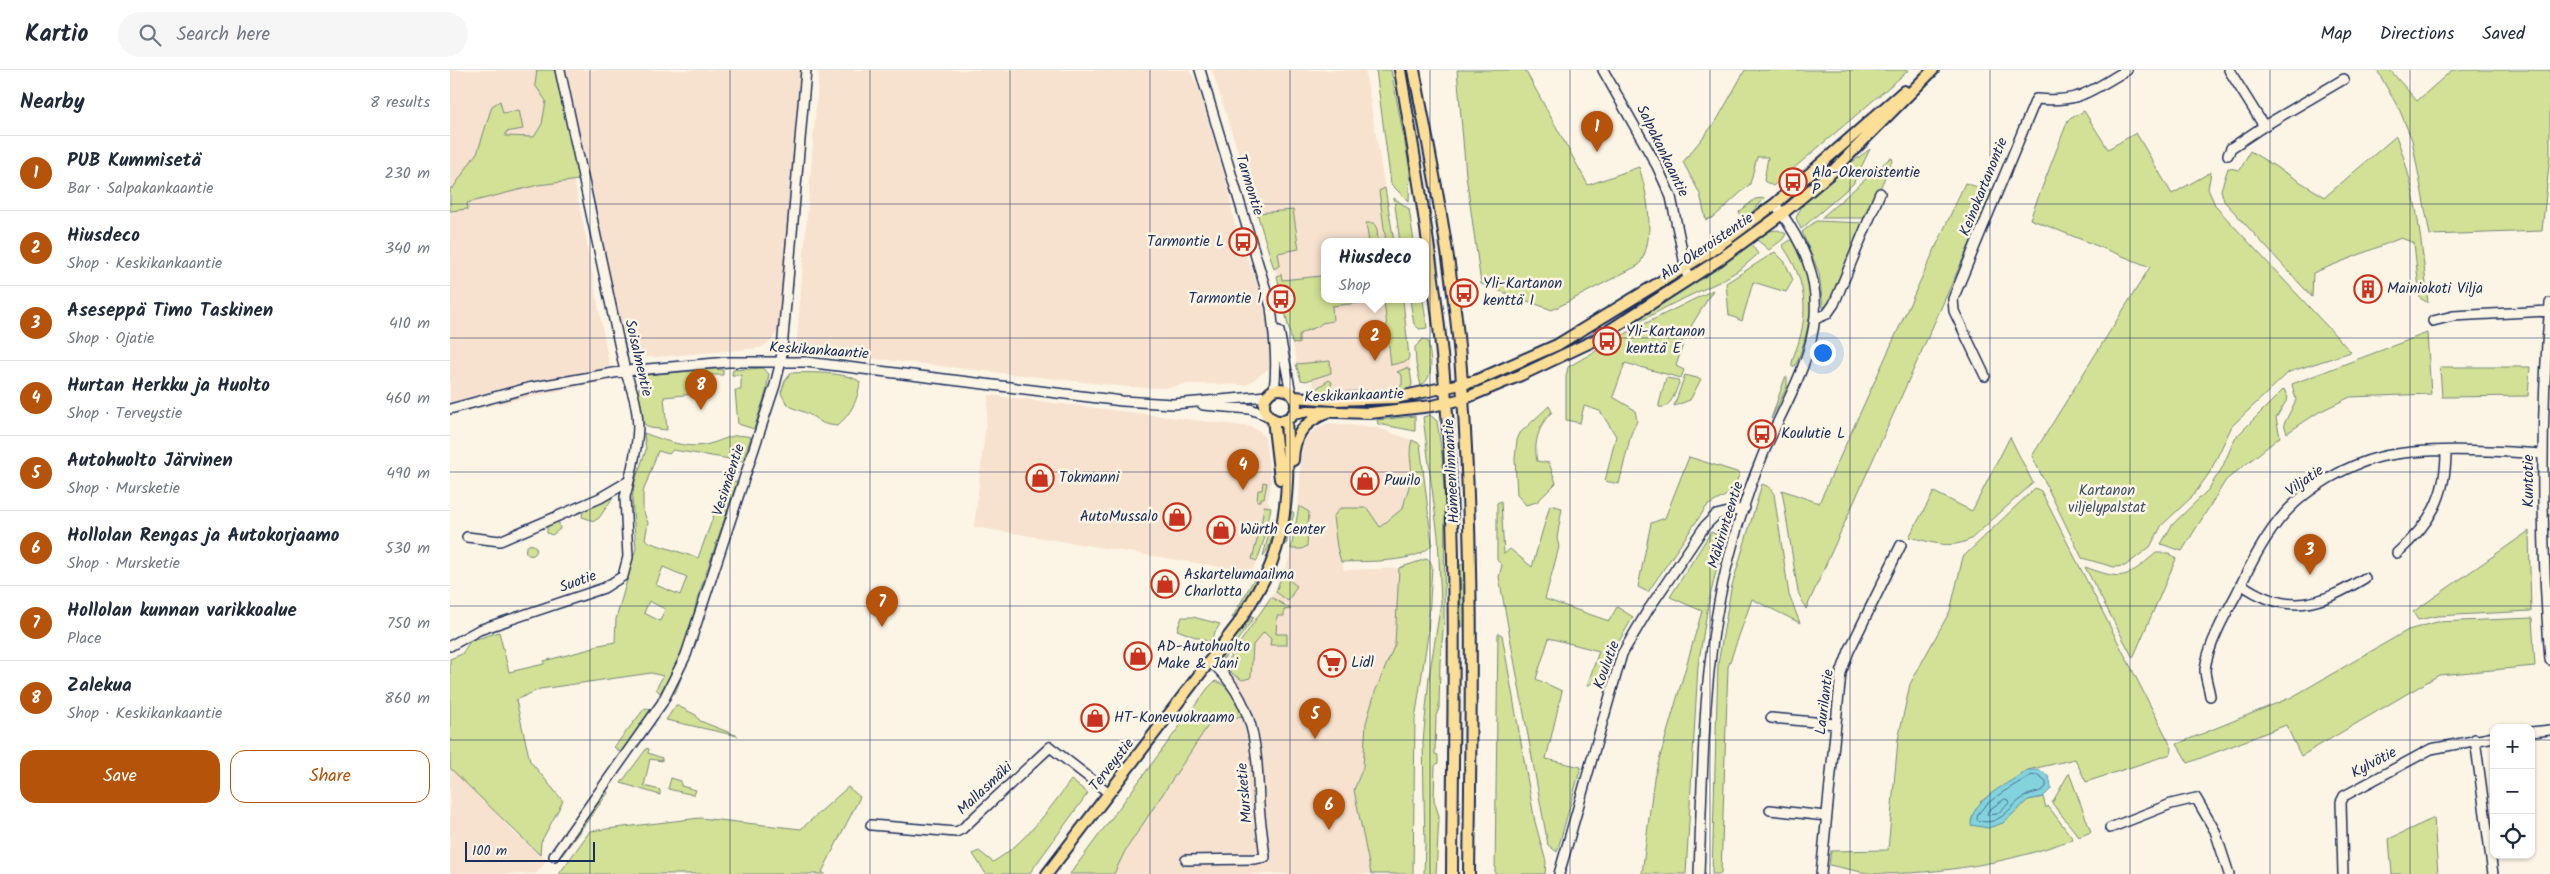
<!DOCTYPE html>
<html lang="en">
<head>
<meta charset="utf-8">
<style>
	body { margin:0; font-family:Kalam,sans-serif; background:#f6f6f7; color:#1f2937 }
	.controls { position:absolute; right:15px; bottom:15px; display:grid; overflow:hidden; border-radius:10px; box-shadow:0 1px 4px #0004 }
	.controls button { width:45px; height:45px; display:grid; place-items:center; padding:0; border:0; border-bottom:1px solid #e0e1e3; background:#fff; color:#1f2937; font:25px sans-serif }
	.scale { position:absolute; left:15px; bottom:12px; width:130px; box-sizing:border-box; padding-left:5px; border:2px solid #1b2f5e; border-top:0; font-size:14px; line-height:18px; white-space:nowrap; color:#1b2f5e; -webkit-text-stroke:4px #fcf5e5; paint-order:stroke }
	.you { position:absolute; left:1372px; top:282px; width:18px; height:18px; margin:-12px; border:4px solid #fff; border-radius:50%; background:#1a73e8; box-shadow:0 0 0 8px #1a73e833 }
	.badge { display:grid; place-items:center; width:32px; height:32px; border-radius:50%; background:#b45309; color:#fff; font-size:16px; font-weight:700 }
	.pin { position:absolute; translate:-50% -41px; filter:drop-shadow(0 1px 2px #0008) }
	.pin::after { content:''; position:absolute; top:26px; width:18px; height:15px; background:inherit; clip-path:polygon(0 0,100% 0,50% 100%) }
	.popup { position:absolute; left:871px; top:168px; width:108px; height:65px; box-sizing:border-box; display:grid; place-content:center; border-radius:10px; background:#fff; filter:drop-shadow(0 1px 4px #0005); font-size:16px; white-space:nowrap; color:#747a83 }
	.popup b { font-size:19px; color:#1f2937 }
	.popup::after { content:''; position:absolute; left:50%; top:100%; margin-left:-10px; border:10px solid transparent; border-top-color:#fff }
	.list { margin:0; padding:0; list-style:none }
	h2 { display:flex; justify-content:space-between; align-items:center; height:65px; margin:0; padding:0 20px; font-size:21px }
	h2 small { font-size:16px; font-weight:400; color:#747a83 }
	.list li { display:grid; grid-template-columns:32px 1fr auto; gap:15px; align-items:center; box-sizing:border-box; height:75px; padding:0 20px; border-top:1px solid #e0e1e3 }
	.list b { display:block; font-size:19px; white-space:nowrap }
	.list p { margin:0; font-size:16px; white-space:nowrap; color:#747a83 }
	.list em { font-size:16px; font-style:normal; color:#747a83 }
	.actions { display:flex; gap:10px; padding:15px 20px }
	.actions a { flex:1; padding:11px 0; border:1px solid #b45309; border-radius:15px; text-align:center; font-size:18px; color:#b45309 }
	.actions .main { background:#b45309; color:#fff }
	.icon { flex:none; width:28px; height:28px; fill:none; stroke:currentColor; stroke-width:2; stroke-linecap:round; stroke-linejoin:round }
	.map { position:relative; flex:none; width:2100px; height:804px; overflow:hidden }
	header { display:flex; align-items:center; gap:30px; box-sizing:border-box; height:70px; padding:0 25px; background:#fff; border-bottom:1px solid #e0e1e3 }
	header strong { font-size:24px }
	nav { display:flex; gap:28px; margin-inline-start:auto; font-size:18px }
	.search { width:350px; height:45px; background:#f6f6f7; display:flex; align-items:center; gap:12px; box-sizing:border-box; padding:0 18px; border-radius:28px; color:#747a83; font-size:19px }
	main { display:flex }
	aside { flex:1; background:#fff }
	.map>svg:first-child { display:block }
	.built { fill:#f7e2cf }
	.green { fill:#d2e195; stroke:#76887a; fill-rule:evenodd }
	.water { fill:#83d3dd; stroke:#5991aa }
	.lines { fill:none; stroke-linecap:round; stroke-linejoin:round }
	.shore { stroke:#457191; stroke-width:1 }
	.minor-casing { stroke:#1b2f5e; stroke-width:12 }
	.major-casing { stroke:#1b2f5e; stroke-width:14 }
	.minor { stroke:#fcf5e5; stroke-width:9 }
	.major { stroke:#fcde96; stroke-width:10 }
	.grid { fill:none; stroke:#1b2f5e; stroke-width:1; stroke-opacity:0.55 }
	.labels { text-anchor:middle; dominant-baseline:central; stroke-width:5; stroke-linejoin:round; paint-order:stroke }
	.street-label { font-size:15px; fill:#1b2f5e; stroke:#fcf5e5 }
	.poi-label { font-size:15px; fill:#1b2f5e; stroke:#fcf5e5; text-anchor:start }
	.park-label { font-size:15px; fill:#405369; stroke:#fcf5e5 }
</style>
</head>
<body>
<header>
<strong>Kartio</strong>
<div class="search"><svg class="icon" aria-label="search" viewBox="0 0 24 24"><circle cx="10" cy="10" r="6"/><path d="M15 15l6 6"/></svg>Search here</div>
<nav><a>Map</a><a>Directions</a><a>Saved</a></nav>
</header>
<main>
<aside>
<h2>Nearby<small>8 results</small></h2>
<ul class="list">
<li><span class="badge">1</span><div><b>PUB Kummisetä</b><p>Bar · Salpakankaantie</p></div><em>230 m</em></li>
<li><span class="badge">2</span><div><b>Hiusdeco</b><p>Shop · Keskikankaantie</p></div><em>340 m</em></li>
<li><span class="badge">3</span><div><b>Aseseppä Timo Taskinen</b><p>Shop · Ojatie</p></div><em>410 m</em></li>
<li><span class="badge">4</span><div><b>Hurtan Herkku ja Huolto</b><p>Shop · Terveystie</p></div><em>460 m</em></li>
<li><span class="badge">5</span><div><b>Autohuolto Järvinen</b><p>Shop · Mursketie</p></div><em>490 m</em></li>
<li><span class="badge">6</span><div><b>Hollolan Rengas ja Autokorjaamo</b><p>Shop · Mursketie</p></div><em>530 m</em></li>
<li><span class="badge">7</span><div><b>Hollolan kunnan varikkoalue</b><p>Place</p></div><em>750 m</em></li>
<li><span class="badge">8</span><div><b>Zalekua</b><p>Shop · Keskikankaantie</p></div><em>860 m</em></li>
</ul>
<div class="actions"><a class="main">Save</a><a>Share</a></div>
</aside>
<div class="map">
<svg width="2100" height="804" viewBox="0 0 2100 804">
	<rect width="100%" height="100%" fill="#fcf5e5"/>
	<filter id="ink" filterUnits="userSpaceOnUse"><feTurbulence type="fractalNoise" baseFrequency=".02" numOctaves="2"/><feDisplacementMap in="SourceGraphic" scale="10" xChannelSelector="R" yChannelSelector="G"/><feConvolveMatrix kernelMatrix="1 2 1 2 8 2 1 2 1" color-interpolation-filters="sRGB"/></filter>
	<g filter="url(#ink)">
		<path class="built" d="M0,0H99L133,152L162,310L0,344Z
			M116,0H350L328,260L322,270L311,278L208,287H191L182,283L174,272Z
			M369,0H739L747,14L779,122L784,152L814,233L823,281L822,296L797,315L738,314L714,318L678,317L346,280Z
			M762,0H915L944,172H875V230H953L962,314L960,320L892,327L865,323L862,310H851L827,206Z
			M539,325L802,357L810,361L815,368L821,413L818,431L821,437L810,485L801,502L524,457Z
			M879,353L928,358L962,370L958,383L962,395L961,408L955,425L953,438L930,457L887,477L894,500L949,498L945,575L925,622L916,653L913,697L904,720L921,804H664L675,781L759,654L792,646L802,696L804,728L815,727L810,664L803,641L776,593L821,527L831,507L838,492L848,448L851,388L854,370L865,359Z
			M0,698L36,731L64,762L90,785L99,788L86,804H0Z"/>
		<path class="green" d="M87,0H105L129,110L88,115L17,133L18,139L0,141V118H3L28,81L42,36L50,31L53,43L69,40L73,59L56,62V66L84,67L92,54L96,31L85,15Z
			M926,0H941L960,100L959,132L941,114Z
			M1007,0H1075L1138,115L1189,97C1198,126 1206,169 1189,195L1102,240L1031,214L1016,105Z
			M1295,0H1459L1323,116L1314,111L1318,87H1307L1300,114L1264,147L1256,150L1250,124L1233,92L1267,50Z
			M1927,0H1940L1967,31L2002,0H2100V86L2092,161L1980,165L1962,70L1950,41Z
			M1634,41L1658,79L1686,63L1722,124L1761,102L1758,119L1766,137L1901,282L1839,302L1782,356L1760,402L1743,426L1712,455L1700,477L1675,496L1664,497L1632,488L1582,386L1700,197L1580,149L1618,50Z
			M1946,66C1967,119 1972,177 1978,233L1970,228L1964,173L1951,168L1863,203L1862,227L1774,131L1771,120L1778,98L1790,100L1800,81L1875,127Z
			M1420,79L1403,114L1351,159L1346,148C1357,120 1397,97 1420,79Z
			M1440,88L1443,89L1417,148H1371Z
			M1515,113L1543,122L1356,539L1348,522L1332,420L1369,433Z
			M935,118L944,172H936L929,121Z
			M944,128L959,139L964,172H950Z
			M1315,128L1294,151L1289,142L1305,129Z
			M843,140L849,179L828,183L830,195L824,199L807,143Z
			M1366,151L1415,153L1382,232L1373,238L1369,203L1352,162Z
			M916,153H924L927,159L928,172H919Z
			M1328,160L1336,164L1333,169L1319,180L1306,169L1320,161Z
			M1342,169C1347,179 1353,189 1357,200C1367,230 1357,267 1346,295L1342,297C1341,290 1347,279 1349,271C1359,238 1354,207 1334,178L1333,175Z
			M1301,174L1308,184L1292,198L1271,211L1220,235L1180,257C1185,244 1257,205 1274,195L1275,191Z
			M1325,182L1335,192L1343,210L1336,222L1303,212L1292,251L1279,245L1276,213Z
			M831,204L832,210L871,206L875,230H953L959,287L957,291L941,295L934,230L882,236L883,251L872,253C866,260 857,258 849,265V274L842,273L827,206Z
			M1263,220L1231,273L1233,274L1226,296L1234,300L1231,308L1175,293L1163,327L1185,340L1187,351L1181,364L1169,414L1155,411L1166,366L1150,341L1134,336L1130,353L1116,350V307L1118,297L1182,260Z
			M960,230H973L977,258L969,259L964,254Z
			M1977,263L1981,324L1900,327L1869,342L1837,363L1834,354L1846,330L1842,314Z
			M973,269L978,271C980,287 986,305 971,316L966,294L965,277Z
			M880,291L881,303L856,311L851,310L846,294Z
			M1990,297H2080L2078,326L1992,327Z
			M312,298L319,304L316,322L304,359L288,354L285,320H291V305H282L283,300Z
			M956,298L960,300L962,314L960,320L949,323L889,325L891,322L945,319L952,315V305L947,302Z
			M264,299L273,300V305H255V323L214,327L217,360L200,358L193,353C188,336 183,319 197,305Z
			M341,303C357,302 399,302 410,312C408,330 401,344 387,356C372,354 374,354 362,346C347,337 339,342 331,323L335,311Z
			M1235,305L1251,309L1240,330L1224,336Z
			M1337,307V317L1321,349L1335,308Z
			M1216,308L1228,310L1229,313C1225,322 1221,339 1209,337V334Z
			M879,310L882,312L880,319L874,324L865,323L864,320Z
			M1834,319L1838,328L1826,348L1830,367L1776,410L1732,481L1711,474L1722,455L1758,420L1772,398L1785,368Z
			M1099,336L1102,342C1089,354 1083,374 1087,391L1099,393L1106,413L1087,432L1076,435L1067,425L1065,389L1067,370L1070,363Z
			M980,345L987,351L992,385L995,435L994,551L990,592L989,638L986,646L985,684L988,685V693L985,696L984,730L989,746L986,804H974L975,775L973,672L979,607L991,533L988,466L973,347Z
			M965,346V361L928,354L927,350Z
			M194,363C213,370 239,380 259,374C276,370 282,362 301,367L293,391L223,380L219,384L208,381L193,422V440L198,453L195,469L201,473L248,488L274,418L281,410L287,412L248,527L239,563L223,601L210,623L206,619L213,606L201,603L90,619L66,630L80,691L113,731L91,772L90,785L0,698V589L12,584L20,571L49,562L59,602L94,594V591L144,578V576L165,572L166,549L186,478L182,429L185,411L196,380ZM213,497L237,507L230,525L206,515ZM199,531L215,539L210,551L194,543Z
			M1560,367L1583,413L1521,469C1499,480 1482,472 1459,467L1484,422L1522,441Z
			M962,370L970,374L982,474C970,494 913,491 891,492L887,477L883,447L890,438H917L930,457L953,438C955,427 960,417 961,406C963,391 957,387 962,370Z
			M1239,387L1290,403L1282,422L1257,436L1198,522L1188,517L1201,453L1215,448Z
			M813,412L817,413L814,428H811V431H807L808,420H812Z
			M1312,414L1319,417L1324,424L1339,525L1350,553L1302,529L1278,597L1271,804H1262L1268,594L1281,519Z
			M1585,418L1591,421L1722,678L1721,684L1636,712L1625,689L1578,700L1530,732L1578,730L1593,727L1596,738L1598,736L1623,769C1561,793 1491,804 1424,804C1409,802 1394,798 1379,795L1381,781L1438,780L1448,670L1460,614L1500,541L1513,487Z
			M159,428L162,429L149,448L144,451L132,447L133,441Z
			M1051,431L1054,484L1060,479L1082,497L1100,435L1112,438L1107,468L1109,477L1095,529L1159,551L1167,537L1183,547L1165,578L1157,604L1137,616L1149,581L1099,568L1086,609L1112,621L1096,689L1131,697L1107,782L1098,775L1049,507L1052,495L1047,490V433Z
			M814,436L821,437L817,458L811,456Z
			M849,436L859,442L857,476L852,479H841Z
			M842,441L844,443L836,475V463Z
			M823,448C826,458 820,479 813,486Z
			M105,452L109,453L110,459L102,465L97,463V455Z
			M810,459L817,461L807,491L802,489Z
			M2079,461L2081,541L1987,546L1968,550L1963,542Z
			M1261,462L1274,468L1258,535L1248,596L1236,804H1192L1204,708L1252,541L1220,527Z
			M75.5 480a5.5 5.5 0 1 1 11 0a5.5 5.5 0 1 1-11 0Z
			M1706,483H1719L1726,489L1683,588L1635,497C1674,511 1675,509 1706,483Z
			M976,489L980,491L982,496L978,565L965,649L963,804H921L904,720L913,697L916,653L925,622L945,574L949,498Z
			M1010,495H1015V556H1011Z
			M831,507H835L847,516L838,531L826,522Z
			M804,509L805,513L792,539L782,548Z
			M821,527L841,539L834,540V546H827L826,564H837V575H820L821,569L814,562L803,575L801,606L800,608L792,610L780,602L776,593Z
			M732,547H743L770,554L759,572L727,560Z
			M802,547H804L801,552L772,591L774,581Z
			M2082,548L2085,596L1989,605L1851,686L1836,655L1738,693L1727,674L1842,627L1958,560L1987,552Z
			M1048,563L1052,565L1085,752L1096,792L1095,804H1045Z
			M248,567L225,623H223L237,593L245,568Z
			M765,611C781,615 786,633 792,646L759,654L675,781L664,804H620L758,618Z
			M226,635L246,645L250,651L288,666L216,650Z
			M195,638L201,639L171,683L164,677Z
			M197,678L199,679L198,683L212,688V691L200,689L194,716L210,720V725L171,713Z
			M1619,703L1641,762L1629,767L1602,733Z
			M221,708L231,711V716L246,720L244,725L218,719Z
			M621,710L638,723L579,804H536L523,784L529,781L543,792C575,773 599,740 621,710Z
			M398,717L410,727L372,802L375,804H109L140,761L250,748L351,759Z
			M157,721L158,723L110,788L109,787Z
			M1984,748L1988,804H1942L1939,769Z"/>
		<path class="water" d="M1578,700C1594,699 1601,704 1601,719L1593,727L1578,730L1553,753L1538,758L1521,755C1521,728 1559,714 1578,700Z"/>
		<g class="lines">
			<path class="shore" d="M1588,705L1596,711V717C1589,724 1581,722 1574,727C1558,738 1549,758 1527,750C1525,736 1568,713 1580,706Z
				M1555,729L1558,730L1559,733L1547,744L1537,745L1538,741Z"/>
			<g class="minor-casing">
				<path id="minor" d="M750,0L821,237C824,265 828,292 824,320
					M1153,0L1207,96L1221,127L1238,209
					M1779,0L1814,56L1894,9
					M1778,85L1781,78L1814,56
					M2100,233C2090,351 2091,472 2100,590
					M1365,249L1377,244L1384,234L1430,123
					M1983,251L2003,246L2100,241
					M829,261L841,323
					M1535,306L1504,241L1503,229L1586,29C1630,33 1640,21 1677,0
					M753,335L800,339L819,346
					M0,339L78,318L175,301L278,292H356L672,331L723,334L817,326
					M17,467L50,471L150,428L179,411C190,367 193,344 175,301L110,0
					M1947,483C1980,454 1996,427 1996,382
					M1791,514C1838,547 1870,535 1915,508
					M0,576L29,560L154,518L173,506L178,487L175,427L179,411
					M1760,626C1759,618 1755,608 1755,600C1757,577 1776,543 1787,523C1800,495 1815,465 1836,442C1859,417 1897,395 1930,387C1977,376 2044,381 2093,384
					M1321,648L1385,654
					M2081,662L2100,660
					M2025,669L2043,804
					M1320,740L1376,746
					M421,755L506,762L512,759L600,677L659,723
					M1660,758L1721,734L1746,728L1765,761L1779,804
					M104,786L212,633L236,585L325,315L331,291L356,0
					M736,790L804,789L815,787C813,769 810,751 809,734C807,678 806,631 760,591
					M1109,804L1172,584L1198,540L1255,456L1266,445L1295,438
					M1249,804C1253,698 1252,587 1280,484C1288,452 1299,418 1312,387C1330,342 1361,296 1365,246C1368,204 1352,172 1328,138
					M1371,804L1391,603L1399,581L1451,475
					M1893,804L1891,732L1894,726L1981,679L2044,667"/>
			</g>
			<g class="major-casing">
				<path id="major" d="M950,0C968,105 986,211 995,317C1008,479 1003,642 1002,804
					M964,0C984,104 1005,207 1012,313C1024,477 1021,640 1019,804
					M814 335a16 16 0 1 1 32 0a16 16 0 1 1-32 0Z
					M844,327L884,330L945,328L1025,311L1107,275L1261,181L1325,134L1454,21
					M843,344L858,341L920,343L982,336L1013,329L1071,305L1143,271L1270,189L1332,144L1382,102L1483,0
					M823,349L830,409
					M843,390C844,365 853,353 876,343
					M597,804L788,554C800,534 813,515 821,494C839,449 839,396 836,349"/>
			</g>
			<use href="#minor" class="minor"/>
			<use href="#major" class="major"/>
		</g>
	</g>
	<path class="grid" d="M140,0V804M280,0V804M420,0V804M560,0V804M700,0V804M840,0V804M980,0V804M1120,0V804M1260,0V804M1400,0V804M1540,0V804M1680,0V804M1820,0V804M1960,0V804M0,134H2100M0,268H2100M0,402H2100M0,536H2100M0,670H2044M2081,670H2100"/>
	<defs>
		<g id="bus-ring" transform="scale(1.4375)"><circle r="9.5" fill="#fcf5e5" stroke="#c8321e" stroke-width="1.5"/><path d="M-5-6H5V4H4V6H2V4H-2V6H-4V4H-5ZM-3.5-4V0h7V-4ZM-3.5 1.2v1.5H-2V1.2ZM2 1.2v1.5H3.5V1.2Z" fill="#c8321e"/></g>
		<g id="building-ring" transform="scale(1.4375)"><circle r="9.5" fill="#fcf5e5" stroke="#c8321e" stroke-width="1.5"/><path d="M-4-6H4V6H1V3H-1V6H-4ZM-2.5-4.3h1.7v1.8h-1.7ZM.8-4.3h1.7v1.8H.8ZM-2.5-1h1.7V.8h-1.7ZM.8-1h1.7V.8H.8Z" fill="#c8321e"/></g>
		<g id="shop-ring" transform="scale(1.4375)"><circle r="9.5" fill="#fcf5e5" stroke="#c8321e" stroke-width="1.5"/><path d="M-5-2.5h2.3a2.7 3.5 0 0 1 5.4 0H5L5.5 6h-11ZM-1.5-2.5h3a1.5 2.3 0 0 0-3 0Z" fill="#c8321e"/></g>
		<g id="supermarket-ring" transform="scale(1.4375)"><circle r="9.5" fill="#fcf5e5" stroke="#c8321e" stroke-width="1.5"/><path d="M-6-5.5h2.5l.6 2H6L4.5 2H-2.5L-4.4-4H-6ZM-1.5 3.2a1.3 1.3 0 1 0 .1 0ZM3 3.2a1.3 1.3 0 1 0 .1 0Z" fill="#c8321e"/></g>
	</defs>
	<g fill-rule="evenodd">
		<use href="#bus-ring" x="1343" y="112"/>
		<use href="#bus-ring" x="793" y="172"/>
		<use href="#building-ring" x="1918" y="219"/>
		<use href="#bus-ring" x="1014" y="223"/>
		<use href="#bus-ring" x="831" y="229"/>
		<use href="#bus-ring" x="1157" y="271"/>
		<use href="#bus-ring" x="1312" y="364"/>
		<use href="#shop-ring" x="590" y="408"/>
		<use href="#shop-ring" x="915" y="411"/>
		<use href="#shop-ring" x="727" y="447"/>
		<use href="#shop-ring" x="771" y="460"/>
		<use href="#shop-ring" x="715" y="514"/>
		<use href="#shop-ring" x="688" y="586"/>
		<use href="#supermarket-ring" x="882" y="593"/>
		<use href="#shop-ring" x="645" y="648"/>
	</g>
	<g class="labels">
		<g class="street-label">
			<text transform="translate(1212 81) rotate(64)">Salpakankaantie</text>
			<text transform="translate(799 115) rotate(73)">Tarmontie</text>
			<text transform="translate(1534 117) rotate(-68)">Keinokartanontie</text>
			<text transform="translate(1257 177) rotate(-34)">Ala-Okeroistentie</text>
			<text transform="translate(369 281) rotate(4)">Keskikankaantie</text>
			<text transform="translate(188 288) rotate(77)">Soisalmentie</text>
			<text transform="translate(904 326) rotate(-2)">Keskikankaantie</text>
			<text transform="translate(1002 401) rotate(-93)">Hämeenlinnantie</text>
			<text transform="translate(279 410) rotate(-72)">Vesimäentie</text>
			<text transform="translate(1855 411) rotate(-35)">Viljatie</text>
			<text transform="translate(2079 411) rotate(-90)">Kuntotie</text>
			<text transform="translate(1276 455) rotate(-73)">Mäkirinteentie</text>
			<text transform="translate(128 512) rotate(-20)">Suotie</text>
			<text transform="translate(1157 595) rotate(-70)">Koulutie</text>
			<text transform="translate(1375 632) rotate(-83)">Laurilantie</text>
			<text transform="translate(1924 693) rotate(-28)">Kylvötie</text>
			<text transform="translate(662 695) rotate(-52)">Terveystie</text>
			<text transform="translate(535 719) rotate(-43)">Mallasmäki</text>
			<text transform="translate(795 723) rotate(-95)">Mursketie</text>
		</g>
		<g class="poi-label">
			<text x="1362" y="103">Ala-Okeroistentie<tspan x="1362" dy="17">P</tspan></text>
			<text x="774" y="172" text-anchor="end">Tarmontie L</text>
			<text x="1033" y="214">Yli-Kartanon<tspan x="1033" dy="17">kenttä I</tspan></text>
			<text x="1937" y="219">Mainiokoti Vilja</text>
			<text x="812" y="229" text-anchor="end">Tarmontie I</text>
			<text x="1176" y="262">Yli-Kartanon<tspan x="1176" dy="17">kenttä E</tspan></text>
			<text x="1331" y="364">Koulutie L</text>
			<text x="609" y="408">Tokmanni</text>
			<text x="934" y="411">Puuilo</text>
			<text x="708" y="447" text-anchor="end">AutoMussalo</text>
			<text x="790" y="460">Würth Center</text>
			<text x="734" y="505">Askartelumaailma<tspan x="734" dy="17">Charlotta</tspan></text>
			<text x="707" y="577">AD-Autohuolto<tspan x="707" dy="17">Make &amp; Jani</tspan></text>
			<text x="901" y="593">Lidl</text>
			<text x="664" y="648">HT-Konevuokraamo</text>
		</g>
		<g class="park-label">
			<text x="1657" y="421">Kartanon<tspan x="1657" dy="17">viljelypalstat</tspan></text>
		</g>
	</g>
</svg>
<div class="controls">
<button>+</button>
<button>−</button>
<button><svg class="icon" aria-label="locate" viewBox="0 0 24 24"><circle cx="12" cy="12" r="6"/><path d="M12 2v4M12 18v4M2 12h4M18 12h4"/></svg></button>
</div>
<div class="scale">100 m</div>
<div class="you"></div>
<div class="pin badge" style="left:1147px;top:82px">1</div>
<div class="pin badge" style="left:925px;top:291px">2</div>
<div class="popup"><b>Hiusdeco</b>Shop</div>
<div class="pin badge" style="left:1860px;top:505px">3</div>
<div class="pin badge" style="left:793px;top:420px">4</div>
<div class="pin badge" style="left:865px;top:669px">5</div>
<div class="pin badge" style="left:879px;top:760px">6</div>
<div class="pin badge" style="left:432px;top:557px">7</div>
<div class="pin badge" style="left:251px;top:340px">8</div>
</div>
</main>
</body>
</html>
